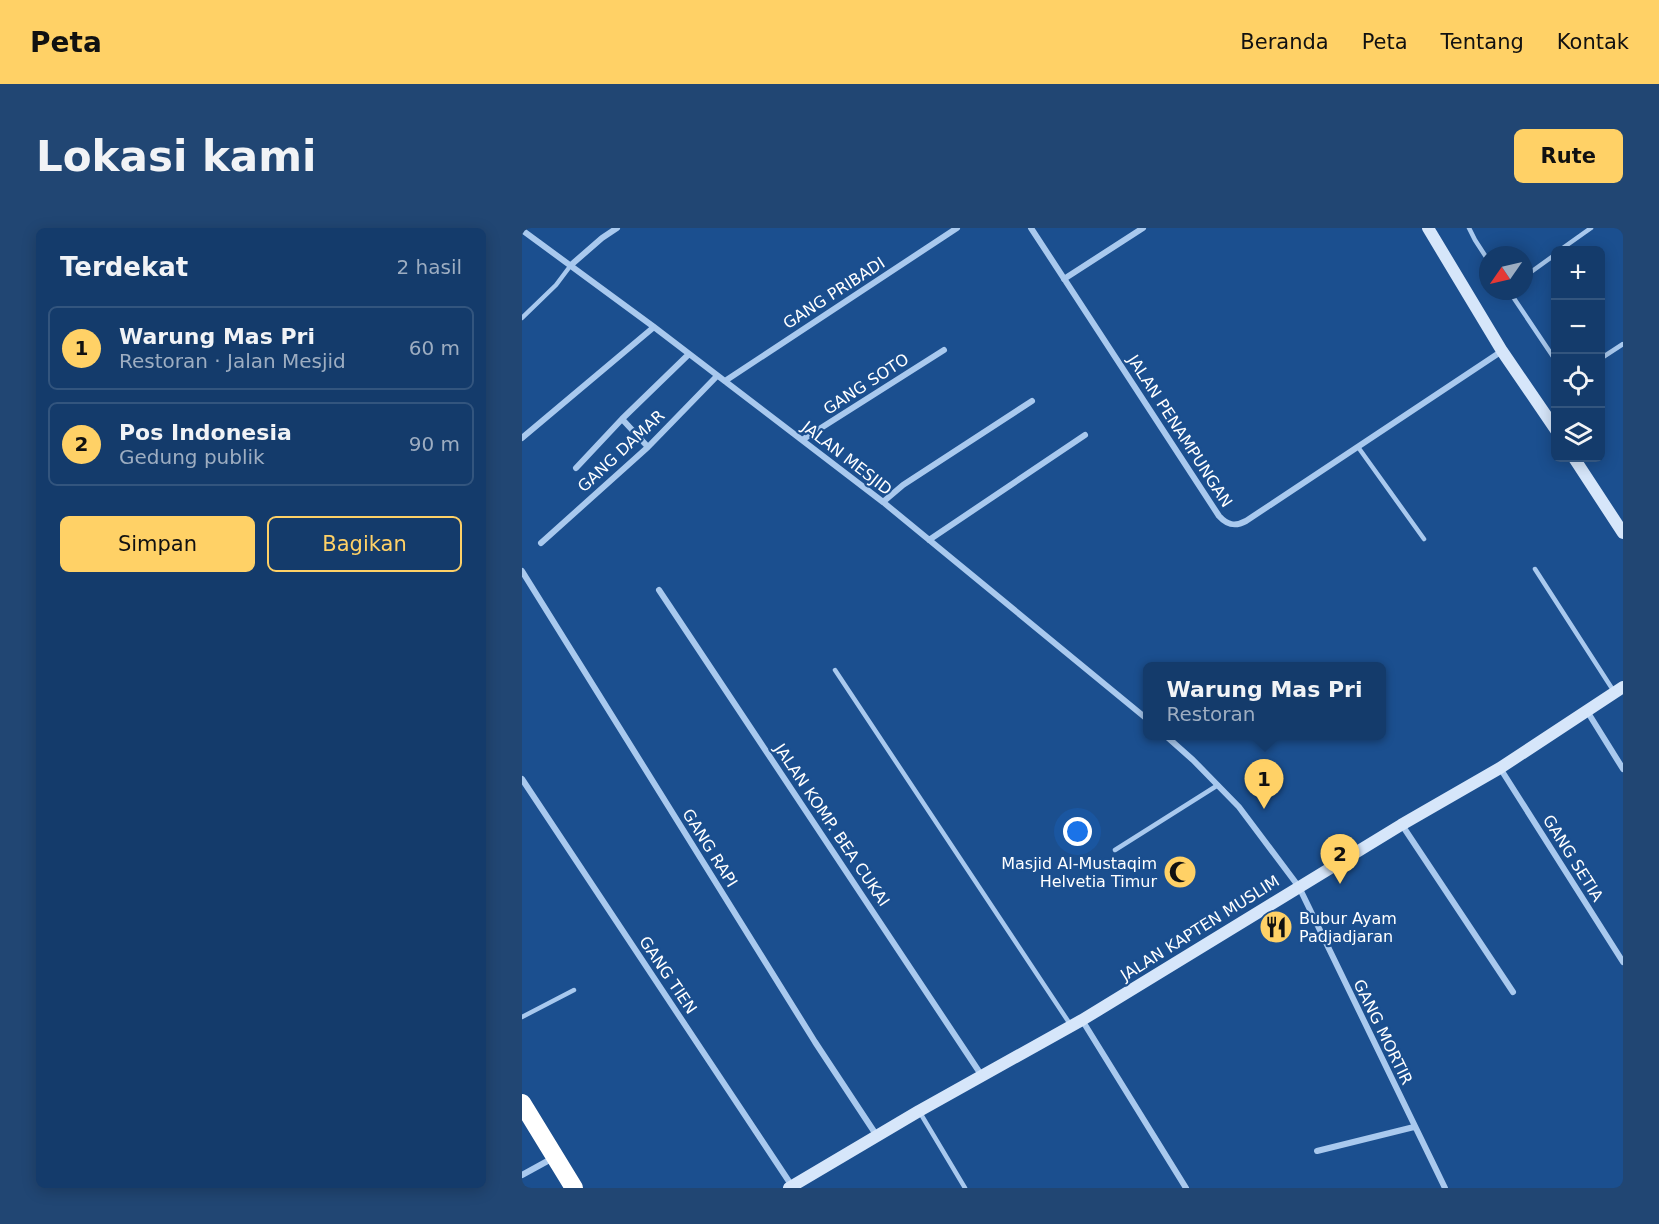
<!DOCTYPE html>
<html lang="id">
<head>
<meta charset="utf-8">
<style>
	body { margin:0; font-family:"DejaVu Sans",sans-serif; background:#214673; color:#f1f3f6 }
	.controls { position:absolute; right:18px; top:18px; display:grid; overflow:hidden; border-radius:9px; box-shadow:0 3px 15px #0003 }
	.controls button { width:54px; height:54px; display:grid; place-items:center; padding:0; border:0; border-bottom:2px solid #33557e; background:#143b6b; color:#f1f3f6; font:30px sans-serif }
	.compass { position:absolute; left:957px; top:18px; width:54px; height:54px; border-radius:50%; background:#143b6b; box-shadow:0 3px 15px #0003; rotate:236deg }
	.you { position:absolute; left:556px; top:604px; width:21px; height:21px; margin:-15px; border:4px solid #fff; border-radius:50%; background:#1a73e8; box-shadow:0 0 0 9px #1a73e833 }
	.badge { display:grid; place-items:center; width:39px; height:39px; border-radius:50%; background:#ffd166; color:#111; font-size:20px; font-weight:700 }
	.pin { position:absolute; translate:-50% -50px; filter:drop-shadow(0 2px 3px #0008) }
	.pin::after { content:''; position:absolute; top:32px; width:21px; height:18px; background:inherit; clip-path:polygon(0 0,100% 0,50% 100%) }
	.popup { position:absolute; left:621px; top:434px; width:243px; height:78px; box-sizing:border-box; display:grid; place-content:center; border-radius:9px; background:#143b6b; filter:drop-shadow(0 2px 4px #0005); font-size:20px; white-space:nowrap; color:#9dadc1 }
	.popup b { font-size:22px; color:#f1f3f6 }
	.popup::after { content:''; position:absolute; left:50%; top:100%; margin-left:-12px; border:12px solid transparent; border-top-color:#143b6b }
	.list { margin:0; padding:0; list-style:none }
	h2 { display:flex; justify-content:space-between; align-items:center; height:78px; margin:0; padding:0 24px; font-size:26px }
	h2 small { font-size:20px; font-weight:400; color:#9dadc1 }
	.list li { display:grid; grid-template-columns:39px 1fr auto; gap:18px; align-items:center; box-sizing:border-box; height:84px; margin:0 12px 12px; padding:0 12px; border:2px solid #33557e; border-radius:9px }
	.list b { display:block; font-size:22px; white-space:nowrap }
	.list p { margin:0; font-size:20px; white-space:nowrap; color:#9dadc1 }
	.list em { font-size:20px; font-style:normal; color:#9dadc1 }
	.actions { display:flex; gap:12px; padding:18px 24px }
	.actions a { flex:1; padding:14px 0; border:2px solid #ffd166; border-radius:9px; text-align:center; font-size:21px; color:#ffd166 }
	.actions .main { background:#ffd166; color:#111 }
	.icon { flex:none; width:33px; height:33px; fill:none; stroke:currentColor; stroke-width:2; stroke-linecap:round; stroke-linejoin:round }
	.map { position:relative; flex:none; width:1101px; height:960px; overflow:hidden; border-radius:9px }
	header { display:flex; align-items:center; gap:36px; box-sizing:border-box; height:84px; padding:0 30px; background:#ffd166; color:#111 }
	header strong { font-size:28px }
	nav { display:flex; gap:33px; margin-inline-start:auto; font-size:21px }
	.intro { display:flex; align-items:center; justify-content:space-between; box-sizing:border-box; height:144px; padding:0 36px }
	h1 { margin:0; font-size:42px }
	.button { padding:15px 27px; border-radius:9px; background:#ffd166; color:#111; font-size:21px; font-weight:700 }
	main { display:flex; gap:36px; padding:0 36px }
	aside { flex:1; background:#143b6b; border-radius:9px; box-shadow:0 3px 15px #0003 }
	.map>svg:first-child { display:block }
	.lines { fill:none; stroke-linecap:round; stroke-linejoin:round }
	.lane { stroke:#a9c9ee; stroke-width:4.5 }
	.street { stroke:#a9c9ee; stroke-width:6 }
	.secondary { stroke:#d6e6fa; stroke-width:12 }
	.highway { stroke:#fff; stroke-width:18 }
	.labels { text-anchor:middle; dominant-baseline:central; stroke-width:4.5; stroke-linejoin:round; paint-order:stroke }
	.street-label { font-size:16px; fill:#fff; stroke:#1b4f8f }
	.poi-label { font-size:16px; fill:#fff; stroke:#1b4f8f; text-anchor:end }
</style>
</head>
<body>
<header>
<strong>Peta</strong>
<nav><a>Beranda</a><a>Peta</a><a>Tentang</a><a>Kontak</a></nav>
</header>
<div class="intro"><h1>Lokasi kami</h1><a class="button">Rute</a></div>
<main>
<aside>
<h2>Terdekat<small>2 hasil</small></h2>
<ul class="list">
<li><span class="badge">1</span><div><b>Warung Mas Pri</b><p>Restoran · Jalan Mesjid</p></div><em>60 m</em></li>
<li><span class="badge">2</span><div><b>Pos Indonesia</b><p>Gedung publik</p></div><em>90 m</em></li>
</ul>
<div class="actions"><a class="main">Simpan</a><a>Bagikan</a></div>
</aside>
<div class="map">
<svg width="1101" height="960" viewBox="0 0 1101 960">
	<rect width="100%" height="100%" fill="#1b4f8f"/>
	<g class="lines">
		<path class="lane" d="M947,0L953,12L966,32
			M1038,22L1069,0
			M1002,49L1034,26
			M987,63L1034,133
			M0,90L34,57L49,37
			M1078,131L1101,116
			M836,219L902,311
			M1013,341L1091,462
			M313,442L548,796
			M593,622L696,557
			M0,789L52,762
			M397,883L443,960"/>
		<path class="street" d="M509,0L697,288C705,297 713,299 724,293L980,123
			M0,2L132,99L361,274L625,491
			M49,37L80,10L95,0
			M542,51L621,0
			M203,153L435,0
			M100,191L126,219
			M0,210L132,99
			M280,212L422,122
			M54,240L100,191L167,126
			M361,274L381,257L510,173
			M407,312L563,207
			M19,315L126,219L195,148
			M0,343L293,814L355,908
			M137,362L460,848
			M1065,483L1101,541
			M644,508L671,532L717,579L777,659L923,960
			M978,540L1101,734
			M0,551L270,958
			M880,597L991,764
			M560,792L664,960
			M795,923L892,899
			M0,947L31,930"/>
		<path class="secondary" d="M906,0L980,123L1034,202
			M1052,230L1101,305
			M267,960L397,883L560,792L879,597L978,540L1101,459"/>
		<path class="highway" d="M0,875L52,960"/>
	</g>
	<defs>
		<g id="mosque-disc" transform="scale(1.725)"><circle r="9.5" fill="#ffd166" stroke="#1b4f8f"/><path d="M3.5-4.9A6 6 0 1 0 3.5 4.9A5 5 0 1 1 3.5-4.9Z" fill="#111"/></g>
		<g id="restaurant-disc" transform="scale(1.725)"><circle r="9.5" fill="#ffd166" stroke="#1b4f8f"/><path d="M-5-6h1v4h1v-4h1v4h1v-4h1v5L-1.5 .5V6h-2V.5L-5-1ZM5-6V6H3V1.5H1.5Q1.5-4 5-6Z" fill="#111"/></g>
	</defs>
	<g fill-rule="evenodd">
		<use href="#mosque-disc" x="658" y="644"/>
		<use href="#restaurant-disc" x="754" y="699"/>
	</g>
	<g class="labels">
		<g class="street-label">
			<text transform="translate(312 65) rotate(-33)">GANG PRIBADI</text>
			<text transform="translate(344 156) rotate(-33)">GANG SOTO</text>
			<text transform="translate(658 203) rotate(57)">JALAN PENAMPUNGAN</text>
			<text transform="translate(99 223) rotate(-43)">GANG DAMAR</text>
			<text transform="translate(325 230) rotate(38)">JALAN MESJID</text>
			<text transform="translate(310 597) rotate(56)">JALAN KOMP. BEA CUKAI</text>
			<text transform="translate(188 620) rotate(58)">GANG RAPI</text>
			<text transform="translate(1051 630) rotate(58)">GANG SETIA</text>
			<text transform="translate(678 700) rotate(-32)">JALAN KAPTEN MUSLIM</text>
			<text transform="translate(146 747) rotate(56)">GANG TIEN</text>
			<text transform="translate(861 804) rotate(64)">GANG MORTIR</text>
		</g>
		<g class="poi-label">
			<text x="635" y="635">Masjid Al-Mustaqim<tspan x="635" dy="18">Helvetia Timur</tspan></text>
			<text x="777" y="690" text-anchor="start">Bubur Ayam<tspan x="777" dy="18">Padjadjaran</tspan></text>
		</g>
	</g>
</svg>
<div class="controls">
<button>+</button>
<button>−</button>
<button><svg class="icon" aria-label="locate" viewBox="0 0 24 24"><circle cx="12" cy="12" r="6"/><path d="M12 2v4M12 18v4M2 12h4M18 12h4"/></svg></button>
<button><svg class="icon" aria-label="layers" viewBox="0 0 24 24"><path d="M12 4l9 5-9 5-9-5zM3 14l9 5 9-5"/></svg></button>
</div>
<svg class="compass" viewBox="-18 -18 36 36"><path d="M0-13l5 13h-10z" fill="#e53935"/><path d="M0 13l5-13h-10z" fill="#9dadc1"/></svg>
<div class="you"></div>
<div class="pin badge" style="left:742px;top:581px">1</div>
<div class="popup"><b>Warung Mas Pri</b>Restoran</div>
<div class="pin badge" style="left:818px;top:656px">2</div>
</div>
</main>
</body>
</html>
